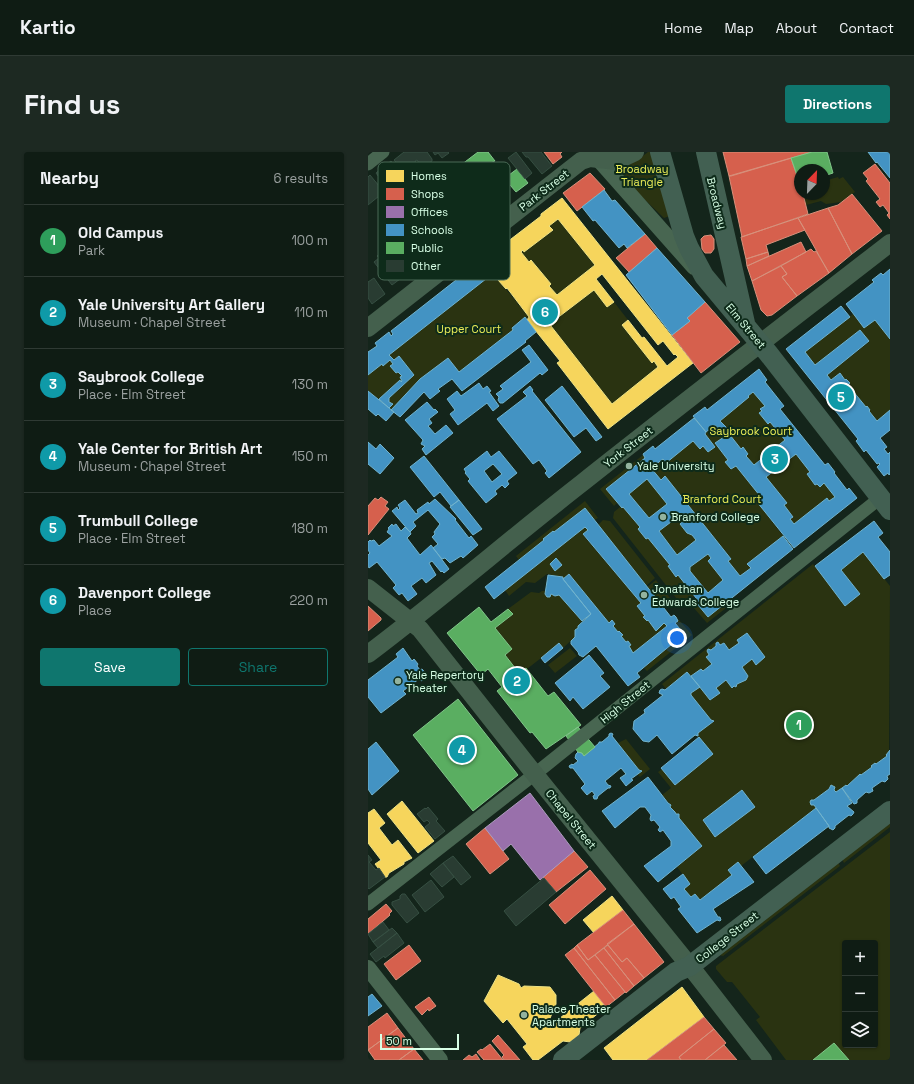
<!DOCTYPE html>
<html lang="en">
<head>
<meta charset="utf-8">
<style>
	body { margin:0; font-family:"Space Grotesk",sans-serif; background:#1d2922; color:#f1f3f6 }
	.controls { position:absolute; right:12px; bottom:12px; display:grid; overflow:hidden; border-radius:4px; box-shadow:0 1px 3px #0004 }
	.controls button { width:36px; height:36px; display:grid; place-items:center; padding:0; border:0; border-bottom:1px solid #2f3a34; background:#0f1c14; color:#f1f3f6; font:20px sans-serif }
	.compass { position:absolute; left:426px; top:12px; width:36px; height:36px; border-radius:50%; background:#0f1c14; box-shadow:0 1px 3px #0004; rotate:23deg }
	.scale { position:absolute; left:12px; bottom:10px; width:79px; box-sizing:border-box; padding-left:4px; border:2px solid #d8ffe6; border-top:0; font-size:11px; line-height:14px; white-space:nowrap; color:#d8ffe6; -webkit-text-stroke:3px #0e2b1a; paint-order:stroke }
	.you { position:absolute; left:309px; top:486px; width:14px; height:14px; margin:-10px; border:3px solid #fff; border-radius:50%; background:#1a73e8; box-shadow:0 0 0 6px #1a73e833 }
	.badge { display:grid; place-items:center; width:26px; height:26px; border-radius:50%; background:#0f766e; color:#fff; font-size:13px; font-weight:700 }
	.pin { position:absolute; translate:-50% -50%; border:2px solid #fff; box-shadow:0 1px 4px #0006 }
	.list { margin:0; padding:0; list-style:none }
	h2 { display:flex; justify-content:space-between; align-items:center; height:52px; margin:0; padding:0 16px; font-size:17px }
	h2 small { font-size:13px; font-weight:400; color:#9ba1a0 }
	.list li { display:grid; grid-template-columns:26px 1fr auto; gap:12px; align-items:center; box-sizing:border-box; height:72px; padding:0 16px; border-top:1px solid #2f3a34 }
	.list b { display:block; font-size:15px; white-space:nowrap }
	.list p { margin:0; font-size:13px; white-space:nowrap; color:#9ba1a0 }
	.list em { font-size:13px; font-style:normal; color:#9ba1a0 }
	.actions { display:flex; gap:8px; padding:12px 16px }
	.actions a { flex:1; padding:9px 0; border:1px solid #0f766e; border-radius:4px; text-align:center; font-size:14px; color:#0f766e }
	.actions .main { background:#0f766e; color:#fff }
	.icon { flex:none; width:22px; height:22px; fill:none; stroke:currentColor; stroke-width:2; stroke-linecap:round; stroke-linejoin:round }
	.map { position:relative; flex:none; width:522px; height:908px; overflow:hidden; border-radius:4px }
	header { display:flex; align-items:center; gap:24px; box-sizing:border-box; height:56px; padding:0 20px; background:#0f1c14; border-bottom:1px solid #2f3a34 }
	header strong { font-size:19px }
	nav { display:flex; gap:22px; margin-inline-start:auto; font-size:14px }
	.intro { display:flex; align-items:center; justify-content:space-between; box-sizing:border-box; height:96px; padding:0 24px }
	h1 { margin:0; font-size:28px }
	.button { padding:10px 18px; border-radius:4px; background:#0f766e; color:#fff; font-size:14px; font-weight:700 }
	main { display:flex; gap:24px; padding:0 24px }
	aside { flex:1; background:#0f1c14; border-radius:4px; box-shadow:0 1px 3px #0004 }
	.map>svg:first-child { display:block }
	.green { fill:#2a3311; fill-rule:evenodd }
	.homes { fill:#f6d55c; stroke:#ede285; fill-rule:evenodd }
	.shops { fill:#d6604d; stroke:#d7907b }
	.offices { fill:#9970ab; stroke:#ac9bbd }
	.schools { fill:#4393c3; stroke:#70b3ce; fill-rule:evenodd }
	.public { fill:#5aae61; stroke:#80c689 }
	.building { fill:#293c32; stroke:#364f42 }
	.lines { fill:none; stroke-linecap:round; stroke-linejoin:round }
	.minor { stroke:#486651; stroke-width:13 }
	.tertiary { stroke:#486651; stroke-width:16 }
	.secondary { stroke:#44604d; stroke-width:18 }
	.primary { stroke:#426052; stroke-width:20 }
	.poi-dot { fill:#93b39f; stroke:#0e2b1a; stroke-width:1.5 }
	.labels { text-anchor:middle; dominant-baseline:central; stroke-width:4; stroke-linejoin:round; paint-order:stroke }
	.park-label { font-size:11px; fill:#eaec57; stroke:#0e2b1a }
	.street-label { font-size:11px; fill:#d8ffe6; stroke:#0e2b1a }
	.poi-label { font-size:11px; fill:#d8ffe6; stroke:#0e2b1a; text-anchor:start }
	.key { fill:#0e2b1a; stroke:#4b6b57; stroke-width:1 }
	.key-label { font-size:11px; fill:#d8ffe6 }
</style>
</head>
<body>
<header>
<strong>Kartio</strong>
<nav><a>Home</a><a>Map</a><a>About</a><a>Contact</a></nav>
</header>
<div class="intro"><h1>Find us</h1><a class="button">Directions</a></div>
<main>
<aside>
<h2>Nearby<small>6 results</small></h2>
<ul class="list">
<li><span class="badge" style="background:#2e9e5b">1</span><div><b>Old Campus</b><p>Park</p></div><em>100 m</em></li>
<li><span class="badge" style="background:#0f9aa8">2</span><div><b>Yale University Art Gallery</b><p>Museum · Chapel Street</p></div><em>110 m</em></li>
<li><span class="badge" style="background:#0f9aa8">3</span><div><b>Saybrook College</b><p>Place · Elm Street</p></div><em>130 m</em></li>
<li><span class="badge" style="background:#0f9aa8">4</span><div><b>Yale Center for British Art</b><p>Museum · Chapel Street</p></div><em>150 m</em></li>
<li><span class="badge" style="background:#0f9aa8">5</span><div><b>Trumbull College</b><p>Place · Elm Street</p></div><em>180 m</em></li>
<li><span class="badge" style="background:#0f9aa8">6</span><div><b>Davenport College</b><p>Place</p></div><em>220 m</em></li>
</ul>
<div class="actions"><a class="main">Save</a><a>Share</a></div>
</aside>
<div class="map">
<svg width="522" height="908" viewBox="0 0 522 908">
	<rect width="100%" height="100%" fill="#14251b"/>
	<path class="green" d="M280,0H284L302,64L296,66L251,23L250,20L252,15L271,7Z
		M470,25L471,27L475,25L487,40L473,50L458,52L453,49L438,53L435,42H456V29Z
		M190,67L227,113L189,143L181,134L183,132L164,108L161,110L153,100L184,78L181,74Z
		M127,120L133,126L130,128L149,150V151L161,165L160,166L159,168L157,165L144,175L145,178L91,220L80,206L52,227L23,258L21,256L25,252L21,250V246L31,238V237L46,223L31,204L26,208L21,203Z
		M226,138L239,155L246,150L260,168L254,173L284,211L286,209L290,215L244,252L183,174L189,169L188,167Z
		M485,162L496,176L507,168L522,187V258L509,269L501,259L502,258L499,254L498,255L480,233L481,231L478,227L463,228L459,223L501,190L492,178L447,213L437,200Z
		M22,208L25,212L22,214L28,221L30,220L34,224L32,226L34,229H32L11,247L0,239V223L14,212L15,214Z
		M385,240L397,254L392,257L394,259L391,261L402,270L417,288L386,313L378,304L380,301L375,295L373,297L362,283L364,281L352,269L381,245L380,244Z
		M347,273L356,285L347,292L360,308L358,310L363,317L368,314L392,344L393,346L389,350L415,384L379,412L383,416L372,424L360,409L363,406L297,325L293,328L283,316L295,307L298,310L325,289L332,297L335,294L340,300L347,295L337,282Z
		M428,302L442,320L439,322L447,333L449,332L452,334L456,331L467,345L461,349L459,347L426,372L422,367L425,365L416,353L419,351L398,325Z
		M275,303L277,306L238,337L249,351L246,354L232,337Z
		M279,327L299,352L281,366L261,342Z
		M217,349L230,366L226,368L186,380H185L151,408L148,404Z
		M252,355L254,356L255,355L272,375L270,377L278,387L280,386L302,413L300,414L308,424L310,423L326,444L317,452L312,451L245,366L246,360Z
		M311,364L315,369L312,372C318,379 323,382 328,388L309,403L291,379Z
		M235,368L242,369L287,426L278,434L230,373Z
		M217,375L220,378L215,383L273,451L269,455L277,464L276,465L279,469L280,468L288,478L296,471L299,474L265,501L261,494L263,493L260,489L258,490L253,484L255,483L252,479L250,480L245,474L247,472L244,468L241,471L201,422L195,427V425L179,422L167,431L158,430L141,444L137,438Z
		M495,400L522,434L521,600L518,603L519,604L508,612L507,611L503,614L504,615L493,623L492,622L479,634H478L468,640L466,638L467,635L463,633C459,639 450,647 443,648V652L446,653L448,656L373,714L370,710L360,717L364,723L332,748L327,742L323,745L316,737L322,732L309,715L334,694L311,666V663L308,662L302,655L303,653L294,643L303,636L290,620L294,617L307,633L345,602L330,584V581L343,571H345L346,569L343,568L323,543V541L332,535L343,548L352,541L348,536L358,528L364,536L368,535L369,532L380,524L374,515L384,507L388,512L397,505L378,481L369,488L371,491L361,498L356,491L352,493L349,490L347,492L348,494L343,498H339V500L341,503L339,505L344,512L335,519L333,517L323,524L319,520L298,537L294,532L445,412L478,453L492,442L473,418Z
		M340,402L343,406L340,409L355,428L340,441L322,419V415Z
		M288,428L302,446L293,453L279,435Z
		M174,439H178V443L179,445H182L183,442L187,444L191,443L214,469L210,474V476L207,478V485L195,496L191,492L159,517L158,516L151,521L137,503L144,497L127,476L145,462L140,457L163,440L171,441Z
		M355,452L358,456L339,471L325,455L328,453L330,455H331L340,465Z
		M311,468L324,483L279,519L276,516L316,482L307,471Z
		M202,496L209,504L187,521L180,513Z
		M258,587L282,617L272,625L269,622L273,619L271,618L250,591Z
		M522,670V675L476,711L474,707Z
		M522,680V908H418L388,868L392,865L364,830H359L348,817V814ZM477,791H507V893H477Z
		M470,710L472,714L355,804L351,803Z"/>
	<path class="homes" d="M194,46L325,211L240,277L189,211L192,209L159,168L161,165L139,136L138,137L130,128L133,126L127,120L123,123L113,111L118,107H117L173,64V62ZM190,67L227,113L189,143L181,134L183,132L163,108L161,110L153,100L155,98L156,100L185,78L181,74ZM234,122L290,193L295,189L306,203L307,202L310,205L299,214L276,185L274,186L260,168L254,173L284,211L286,209L290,215L244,252L183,174L189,169L188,167L226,138L239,155L246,150L228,127Z
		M34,649L66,689L50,701L19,662Z
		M6,657L17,671L11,676L24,693L30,688L44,706L36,710V712L21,721L19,725H17L7,712L13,708L0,691V661Z
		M244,744L255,758L226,781L215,768Z
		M130,823L151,832L153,836L156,834L182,835L188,843V852L180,871L182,874L226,839L238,855L212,876L211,883L202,890L195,889L170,908H165L155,895L159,892L139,867L135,871L116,849Z
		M314,835L336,865L279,908H245L236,896Z"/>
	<path class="shops" d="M176,0H194L192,2L194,5L185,12Z
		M355,0H444L363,24H361Z
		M423,6L432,33V42H435L440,62L374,85L361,24Z
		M507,12L522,31V67L519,63L521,61L515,53L512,55L508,50L512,47L498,29L500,27L495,21Z
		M222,21L237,37L209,59L195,41Z
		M484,42L514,79L484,102L460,56L470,53Z
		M460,56L484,102L461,121L430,66Z
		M430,66L437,78L398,93L400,100L378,107L373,85Z
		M277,82L289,96L261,120L248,106Z
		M343,83L346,87V97L343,101H337L334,97L333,87L336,84Z
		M433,90L438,100L384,129L379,114Z
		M443,97L446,100L448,99L461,121L429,144L414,125L419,122L413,114Z
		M400,100L401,104L379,114L378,107Z
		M413,114L419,122L414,125L429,144L404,163L399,164L393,158L384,129Z
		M337,150L372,190L333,221L304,183L322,169L319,166Z
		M13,345L20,350L17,354L21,357L0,383V354L7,346L10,348Z
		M0,454L13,466V468L0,479Z
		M117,676L141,707L122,722L98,692Z
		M206,699L220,715L188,740L175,725Z
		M222,718L238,737L197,772L181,753Z
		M18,752L24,759L21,762L22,763L0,782V767Z
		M255,758L266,772L220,808L209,793Z
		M266,772L296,810L276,826L259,806L254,810L239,792Z
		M41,793L53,809L28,828L16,812Z
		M209,793L220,808L227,803L257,840L247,848L206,796Z
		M240,793L254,810L259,806L276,826L266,834L236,796Z
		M206,796L247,848L238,855L197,803Z
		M236,796L266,834L258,841L227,803Z
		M61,845L68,854L61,859L60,857L54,863L47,855Z
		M19,861L30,876L0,898V875Z
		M336,865L346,877L311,905L313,908H279Z
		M30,876L46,897L31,908H7L0,898Z
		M346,877L358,891L337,908H313L311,905Z
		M130,883L152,908H136L134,905L136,903L124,889Z
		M122,892L135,908H116L109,900L113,897L114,898Z
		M356,893L369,908H337Z
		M46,897L55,908H31Z
		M108,902L112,908H95L101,903L104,905Z"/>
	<path class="offices" d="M162,641L206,699L172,728L143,692L135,699L117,676Z"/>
	<path class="schools" d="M500,0H522V26L509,10L508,11Z
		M236,38L244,49L247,48L277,82L259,96L256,92L251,96L227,68L225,69L214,55Z
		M289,96L337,150L319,166L322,169L304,183L258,123Z
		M112,110L123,123L21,203L26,208L31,204L46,223L21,246V250L25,252L21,256L11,247L32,228L33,230L34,229L32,225L34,224L30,220L28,221L22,214L25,212L22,208L15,214L14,212L0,223V200L9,194L7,191L21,180L23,184L25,182L23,179L97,121L98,123L103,119L102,117Z
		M522,117V187L507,168L496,176L478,152L506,130L504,128L513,121L515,123Z
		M473,154L482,165L437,200L447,213L492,178L501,189L459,223L463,228L472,221L477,228L478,227L482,231L480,233L498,255L499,254L502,258L501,259L509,269L522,258V278L512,286L519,295L516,297L520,302L522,300V322L521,323L520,321L516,324L509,315L512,312L511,311L509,312L498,298L496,300L488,289L490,287L418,197Z
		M157,165L168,180L157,189L158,190L94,239L84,227L70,237L72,239L62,247L56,240L32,265L23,258L52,227L80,206L91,220L145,178L144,176Z
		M161,193L180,218L174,223L172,221L135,251H132L130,248L131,245L128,242L135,237L132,234L163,210L154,198Z
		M391,217L399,228L397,230L416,254L412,257L457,313L460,311L467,320L466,321L479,338L481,336L489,346L426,396L389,350L393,346L392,344L368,314L363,317L357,310L360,308L347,291L356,285L347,273L338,280L325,264L337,255L339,258ZM385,240L397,254L392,257L394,259L391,261L400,272L402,270L417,288L386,313L378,304L380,302L375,295L373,297L362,283L364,281L352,269L381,245L380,244ZM428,302L442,320L439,322L447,333L449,332L452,335L456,331L467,345L461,349L459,346L426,372L422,367L425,365L416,353L419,351L398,325Z
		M111,231L115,237L119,234L123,239L121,240L131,254L125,259L119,251L90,273L82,262L87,258L79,247L89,239L93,244Z
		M162,234L165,238L164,239L213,300L181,326L177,321L179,319L171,308L165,312L129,267L159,244L155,240Z
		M194,234L234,285L228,289L218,276L206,285L177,248Z
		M0,239L26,260L18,269L10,262L8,264L0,257Z
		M59,250L66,258L67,257L70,260L61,267L64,271L60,274L67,282L78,273L85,281L58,303L54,297L57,294L53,292L55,288L37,268Z
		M326,266L338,280L337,282L347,295L340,300L335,294L332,297L325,289L298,311L295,307L283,316L293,328L297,324L363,407L360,409L372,424L383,416L379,412L415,384L425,397L340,465L330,453L332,451L310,423L308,425L300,414L302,413L280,386L278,387L270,377L272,375L255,355L254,356L238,337L277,306L275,302L285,294L287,297ZM279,327L299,352L281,366L261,342ZM311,364L315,369L312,372L319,381L324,383L328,388L309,403L291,379ZM340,402L343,406L340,409L355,428L340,441L322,419V415Z
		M0,290L8,297L12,292L26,306L12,322L0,312Z
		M119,299L123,305L131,299L149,321L139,329L141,332L137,336L134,333L127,339L129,342L118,351L100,329L102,327L97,321L98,320L96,317ZM125,312L134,322L124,330L116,319Z
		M56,304L91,348L83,354L72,340L66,345L42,315Z
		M67,347L88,367L87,368L101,386L103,384L110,393L95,406L93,404L82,411L77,406L74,407L65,396L70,392L64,385L67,382L66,380L72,372L60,358L45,370L48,374L42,380L24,359L29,355L30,358L32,356L30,353L37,348L48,362L50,361L49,358L60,350L61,352Z
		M91,348L114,377L105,383L82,355Z
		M217,356L303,465L306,463L308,465L310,469L307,471L316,482L269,521L272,525L260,534L228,494L215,505L211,503L210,500L203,492V489L207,485V478L210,476V474L223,462L195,427L201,422L241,471L244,468L247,472L245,474L250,480L251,479L255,483L253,484L258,490L260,489L263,493L261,494L265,501L299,474L296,471L288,479L280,468L279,469L275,465L277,464L269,454L273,451L215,382L220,378L217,375L126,447L117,435L176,388L175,387L185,379L186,380Z
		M506,369L515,381L510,385L522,400V423L516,427L495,400L473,418L492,442L477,454L447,414Z
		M24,372L25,374L28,372L33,379L37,375L42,380L43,382L39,386L52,403L63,393L81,417L76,421L74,419L73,420L64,409L61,411L68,423L58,431L54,426L43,434L49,442L40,449L34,441L31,443L25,436L28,433L9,410L1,416L0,414V403L2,401L0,398V390L2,388L3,389L6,388L11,394L24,384L19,380L21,377L20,376Z
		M188,406L194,413L187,419L182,412Z
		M180,423L195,425V427L223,462L214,469L191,443L187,444L183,442L182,445H179L177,442Z
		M379,481L397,505L388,513L384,507L374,515L380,524L378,528L369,532L368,535L366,534L364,536L358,528L348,536L352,541L342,548L323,524L333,517L335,519L344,512L338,505L341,503L339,499L340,497L343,498L348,494V491L350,490L352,493L356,491L361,498L371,491L369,488Z
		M191,491L195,496L177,511L173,506Z
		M35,496L44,509L46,507L50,512L49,514L52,518L54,517L60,524L53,529L51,527L35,539L38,542L13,561L0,545V528L30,505L28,502Z
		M221,503L236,521L232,524L242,535L215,557L205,545L202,549L187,531Z
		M319,520L332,535L323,541V543L343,568L346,569L330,581V584L327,583L304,602L289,583L281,590L275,589L265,577L266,569L277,561L276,558L295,543L291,541L292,538L294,537L297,538Z
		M243,581L245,582L244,584L271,618L274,619L263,627L265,628L258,634L252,626L258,622L253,616L237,629L240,633L243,634L242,636H240L230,644L229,647H226L225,644L227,643L224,639L219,643L213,636L217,632L205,616H202L201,614L204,612L205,613L210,609L207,606L208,602L210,600L214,601L216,604L231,591V590H234L241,584V582Z
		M331,585L345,602L307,633L293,616Z
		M8,590L31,619L4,643L0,637V597Z
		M522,598V622L519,624L520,627L517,630L514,629L504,636L505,639L501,641L498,640L489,648V651L486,652L474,636L478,633L479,634L492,622L493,623L504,615L503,614L507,611L508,612L519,604L518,603Z
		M280,625L300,651L303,653L302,655L307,660L308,662H311V666L334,694L290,730L276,714L303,694V689L295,678L292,680L290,678L292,675L286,668L283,669L282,667L283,663L277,655H272L247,676L234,659Z
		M463,633L467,635L466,638L468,640L474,636L484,651L479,654L486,660L485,662L483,664L481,663L467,674V676L465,678L461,676V674L446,653H443L442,650L443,648H446L461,637Z
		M374,638L387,655L347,685L335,668Z
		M448,656L461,674L398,722L385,705Z
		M370,710L386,730L345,757L350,765H352L353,768L352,769L349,768L329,781L310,757L313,755L306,745L303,747L295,737L315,722L322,732L316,737L323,745L327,742L332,748L364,723L360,718Z
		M4,842L14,854L0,864V845Z"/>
	<path class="public" d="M110,0H120L127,9L124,10L137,26L149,17L160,31L148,40L142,33L127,44L134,52L122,62L112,49L121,41L106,20L97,26L89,16Z
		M444,0H459L465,21L456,24V18H432V32L423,6Z
		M111,455L123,470L140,457L145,462L127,476L144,497L137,503L151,521L158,516L180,544L186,540L213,573L178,597L164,580L162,581L129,539L134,535L120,517L113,523L79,481Z
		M90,547L150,623L105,659L45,583Z
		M210,575L227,595L216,604L214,601L210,600L198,584Z
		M466,891L481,908H445Z"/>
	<path class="building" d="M36,0H59L64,7V9L54,15L49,8L47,9L52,17V20L42,26L26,8Z
		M65,0H80L81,1L74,6L70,1L67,3Z
		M148,0L164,21L157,27L140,6Z
		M154,0H173L184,14L174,22L160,5H158Z
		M23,9L37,27L35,28L36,29L30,32L33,34L29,38L25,32L19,36L8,21Z
		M2,23L16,40L0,53V25Z
		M22,98L40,121L24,133L6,110L11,106L9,104L15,99L17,101Z
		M6,126L17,142L4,152L0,146V130Z
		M60,655L70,667L68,669L77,679L67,687L57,675L62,671L59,668L56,670L49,662L57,656L58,657Z
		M0,703L4,708L1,710L8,718L11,716L17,725L1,737L0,736Z
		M85,704L103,725L93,733L75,711Z
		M75,711L86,725L74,735L62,722Z
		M176,726L188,740L148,774L136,759Z
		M63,728L76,745L57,760L44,743Z
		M34,742H37L51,761L39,771L24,753V750L32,747V744Z
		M15,770L21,778L5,790L0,782Z
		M24,776L29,781L10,796L5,790Z
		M29,781L36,791L17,806L16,804L8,810L2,802Z"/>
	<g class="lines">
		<path class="minor" d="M0,12L15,0
			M0,752L177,614L512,346"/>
		<path class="tertiary" d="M225,1L326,115
			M0,816L72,908"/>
		<path class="secondary" d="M0,176L213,9L222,6L248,9L267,0
			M0,436L52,477L161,615L329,823L395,908
			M0,502C73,447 142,387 214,331C316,250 419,171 522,91"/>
		<path class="primary" d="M292,0L316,84L321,96L336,124L400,201L522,358
			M338,0L377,171
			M195,908L308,820L322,814L522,659"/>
	</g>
	<g class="poi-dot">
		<circle cx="261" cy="314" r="4"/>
		<circle cx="295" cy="365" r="4"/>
		<circle cx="276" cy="443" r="4"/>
		<circle cx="30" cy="529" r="4"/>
		<circle cx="156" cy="863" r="4"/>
	</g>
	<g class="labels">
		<g class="park-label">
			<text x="274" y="17">Broadway<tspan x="274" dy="13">Triangle</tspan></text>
			<text x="101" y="177">Upper Court</text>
			<text x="383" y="279">Saybrook Court</text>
			<text x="354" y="347">Branford Court</text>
		</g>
		<g class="street-label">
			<text transform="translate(176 38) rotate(-38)">Park Street</text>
			<text transform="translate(349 51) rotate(76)">Broadway</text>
			<text transform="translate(378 174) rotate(50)">Elm Street</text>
			<text transform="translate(260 295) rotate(-38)">York Street</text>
			<text transform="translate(257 550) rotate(-39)">High Street</text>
			<text transform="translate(203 667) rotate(51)">Chapel Street</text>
			<text transform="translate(359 785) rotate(-38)">College Street</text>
		</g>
		<g class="poi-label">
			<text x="269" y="314">Yale University</text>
			<text x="303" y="365">Branford College</text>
			<text x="284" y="437">Jonathan<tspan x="284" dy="13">Edwards College</tspan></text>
			<text x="38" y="523">Yale Repertory<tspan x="38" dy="13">Theater</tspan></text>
			<text x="164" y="857">Palace Theater<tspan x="164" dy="13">Apartments</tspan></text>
		</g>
	</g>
	<rect x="10" y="10" width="132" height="118" rx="6" class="key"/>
	<rect x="18" y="18" width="18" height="12" fill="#f6d55c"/>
	<rect x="18" y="36" width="18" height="12" fill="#d6604d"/>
	<rect x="18" y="54" width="18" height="12" fill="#9970ab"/>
	<rect x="18" y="72" width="18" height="12" fill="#4393c3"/>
	<rect x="18" y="90" width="18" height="12" fill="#5aae61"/>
	<rect x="18" y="108" width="18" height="12" fill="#293c32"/>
	<g class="key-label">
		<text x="43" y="28">Homes</text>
		<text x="43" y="46">Shops</text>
		<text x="43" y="64">Offices</text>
		<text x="43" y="82">Schools</text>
		<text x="43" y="100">Public</text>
		<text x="43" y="118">Other</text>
	</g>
</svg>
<div class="controls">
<button>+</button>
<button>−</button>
<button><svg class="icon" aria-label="layers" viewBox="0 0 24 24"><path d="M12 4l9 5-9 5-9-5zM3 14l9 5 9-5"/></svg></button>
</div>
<svg class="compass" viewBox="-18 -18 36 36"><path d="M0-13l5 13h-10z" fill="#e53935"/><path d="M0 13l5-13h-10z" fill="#9ba1a0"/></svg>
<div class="scale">50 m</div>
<div class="you"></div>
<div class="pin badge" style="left:431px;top:573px;background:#2e9e5b">1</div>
<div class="pin badge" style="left:149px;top:529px;background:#0f9aa8">2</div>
<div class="pin badge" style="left:407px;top:307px;background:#0f9aa8">3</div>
<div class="pin badge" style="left:94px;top:598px;background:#0f9aa8">4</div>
<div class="pin badge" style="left:473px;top:245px;background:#0f9aa8">5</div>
<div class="pin badge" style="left:177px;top:160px;background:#0f9aa8">6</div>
</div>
</main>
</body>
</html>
